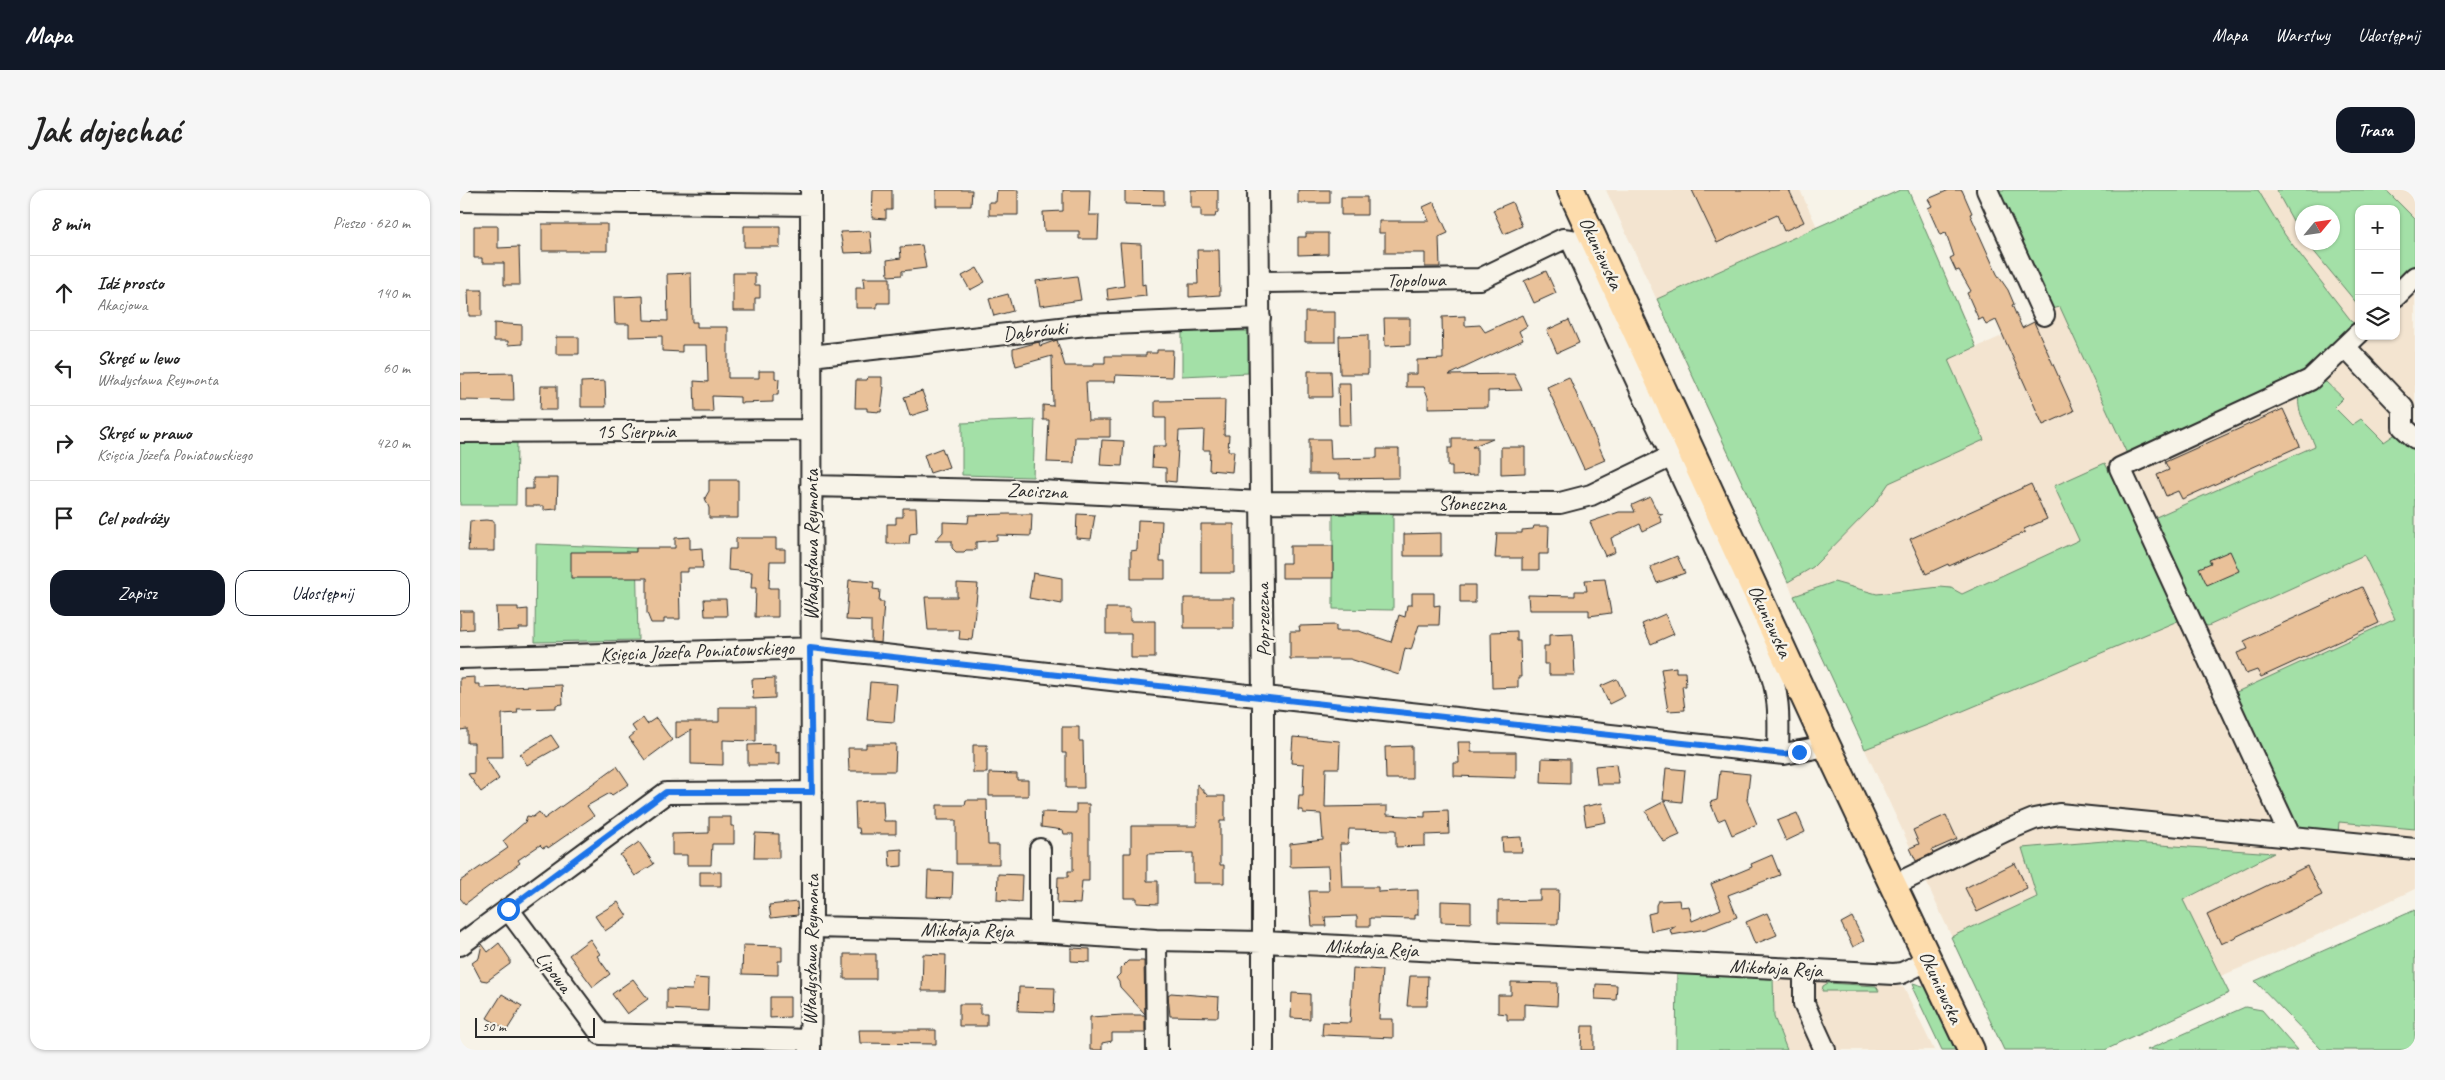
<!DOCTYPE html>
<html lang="pl">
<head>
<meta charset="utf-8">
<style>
	body { margin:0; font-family:Caveat,sans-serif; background:#f6f6f6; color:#222 }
	.controls { position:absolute; right:15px; top:15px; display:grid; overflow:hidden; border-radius:10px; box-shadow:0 1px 4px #0004 }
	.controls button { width:45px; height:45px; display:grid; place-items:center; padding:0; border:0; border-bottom:1px solid #e0e0e0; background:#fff; color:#222; font:25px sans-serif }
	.compass { position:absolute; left:1835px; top:15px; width:45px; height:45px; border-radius:50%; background:#fff; box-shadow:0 1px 4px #0004; rotate:61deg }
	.scale { position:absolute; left:15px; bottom:12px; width:120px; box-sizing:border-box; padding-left:5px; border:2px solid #2b2b2b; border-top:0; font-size:14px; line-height:18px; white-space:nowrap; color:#2b2b2b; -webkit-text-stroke:4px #f7f3e8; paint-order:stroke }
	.stop { position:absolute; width:15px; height:15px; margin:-11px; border:4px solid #1a73e8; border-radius:50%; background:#fff }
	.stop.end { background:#1a73e8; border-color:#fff; box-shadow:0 1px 5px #0008 }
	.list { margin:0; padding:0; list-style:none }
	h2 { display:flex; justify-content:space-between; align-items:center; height:65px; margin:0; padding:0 20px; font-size:21px }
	h2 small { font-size:16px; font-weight:400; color:#767676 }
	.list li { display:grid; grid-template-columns:32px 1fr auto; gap:15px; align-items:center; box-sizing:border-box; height:75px; padding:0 20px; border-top:1px solid #e0e0e0 }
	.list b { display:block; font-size:19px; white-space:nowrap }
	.list p { margin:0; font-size:16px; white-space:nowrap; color:#767676 }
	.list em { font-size:16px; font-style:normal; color:#767676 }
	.actions { display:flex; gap:10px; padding:15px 20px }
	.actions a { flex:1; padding:11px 0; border:1px solid #111827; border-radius:15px; text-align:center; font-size:18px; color:#111827 }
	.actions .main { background:#111827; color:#fff }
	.icon { flex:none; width:28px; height:28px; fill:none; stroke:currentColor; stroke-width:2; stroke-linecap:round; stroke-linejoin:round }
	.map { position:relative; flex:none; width:1955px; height:860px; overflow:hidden; border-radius:15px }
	header { display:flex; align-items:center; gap:30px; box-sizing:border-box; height:70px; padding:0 25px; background:#111827; color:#fff }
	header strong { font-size:24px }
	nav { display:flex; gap:28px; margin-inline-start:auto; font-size:18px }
	.intro { display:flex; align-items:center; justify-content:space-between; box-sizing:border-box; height:120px; padding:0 30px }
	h1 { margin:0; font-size:35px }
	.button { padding:12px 22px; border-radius:15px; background:#111827; color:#fff; font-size:18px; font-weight:700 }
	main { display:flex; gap:30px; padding:0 30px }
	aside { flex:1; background:#fff; border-radius:15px; box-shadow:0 1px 4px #0004 }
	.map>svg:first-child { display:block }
	.built { fill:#f3e4d0; fill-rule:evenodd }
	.green { fill:#a3e0a7; stroke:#678669 }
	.building { fill:#e9c199; stroke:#2b2b2b }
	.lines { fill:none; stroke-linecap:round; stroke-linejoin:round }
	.minor-casing { stroke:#2b2b2b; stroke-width:24 }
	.major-casing { stroke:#2b2b2b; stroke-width:30 }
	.minor { stroke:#f7f3e8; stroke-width:20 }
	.major { stroke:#fddcac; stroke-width:26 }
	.route { stroke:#1a73e8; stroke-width:6 }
	.labels { text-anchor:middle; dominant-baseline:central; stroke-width:5; stroke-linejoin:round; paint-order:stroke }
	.street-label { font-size:20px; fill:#2b2b2b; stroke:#f7f3e8 }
</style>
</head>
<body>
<header>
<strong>Mapa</strong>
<nav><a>Mapa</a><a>Warstwy</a><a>Udostępnij</a></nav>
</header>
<div class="intro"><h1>Jak dojechać</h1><a class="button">Trasa</a></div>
<main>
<aside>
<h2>8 min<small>Pieszo · 620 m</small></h2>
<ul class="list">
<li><svg class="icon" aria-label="ahead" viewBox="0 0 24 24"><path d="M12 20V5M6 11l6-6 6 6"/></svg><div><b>Idź prosto</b><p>Akacjowa</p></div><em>140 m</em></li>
<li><svg class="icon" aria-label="left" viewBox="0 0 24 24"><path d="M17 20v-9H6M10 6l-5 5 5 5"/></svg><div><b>Skręć w lewo</b><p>Władysława Reymonta</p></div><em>60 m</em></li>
<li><svg class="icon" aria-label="right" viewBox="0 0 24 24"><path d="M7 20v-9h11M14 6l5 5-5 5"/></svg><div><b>Skręć w prawo</b><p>Księcia Józefa Poniatowskiego</p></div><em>420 m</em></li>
<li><svg class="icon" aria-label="arrive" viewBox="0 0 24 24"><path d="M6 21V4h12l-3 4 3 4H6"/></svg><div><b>Cel podróży</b></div></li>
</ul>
<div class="actions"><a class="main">Zapisz</a><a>Udostępnij</a></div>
</aside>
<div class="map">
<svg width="1955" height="860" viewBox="0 0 1955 860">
	<rect width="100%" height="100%" fill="#f7f3e8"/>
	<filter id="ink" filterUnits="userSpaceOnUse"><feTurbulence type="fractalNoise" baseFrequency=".02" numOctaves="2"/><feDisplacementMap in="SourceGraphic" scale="10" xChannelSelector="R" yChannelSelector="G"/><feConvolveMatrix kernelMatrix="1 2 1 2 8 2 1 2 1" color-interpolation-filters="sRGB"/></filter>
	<g filter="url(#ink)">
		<path class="built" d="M1146,0H1340L1357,37L1440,0H1448L1517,157L1574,132L1588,120L1533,0H1955V699L1836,755L1582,860H1544ZM1899,19H1936V146H1899ZM1842,22H1872V52H1842Z
			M1313,786L1437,795L1444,798L1474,860H1327L1314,827Z"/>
		<path class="green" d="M1440,0H1448L1516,157L1488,170L1524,250L1429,293L1414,315L1353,377L1328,392L1197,109Z
			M1533,0H1798L1825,45L1896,137L1841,186L1668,266L1600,117L1588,120Z
			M1816,0H1926L1955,29V81L1936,100V19H1899V116L1847,53L1872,52V22H1842V47Z
			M789,141L788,183L722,186V142Z
			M1866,192L1883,208L1874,217L1892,235L1901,229L1924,252L1937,243L1955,258V639L1879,632L1878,644C1861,642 1845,643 1831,632L1770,505L1935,429L1904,365L1748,436L1740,434L1687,331L1855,256C1849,240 1836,223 1839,206L1858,193Z
			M575,230L573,287L502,285V233Z
			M57,252L56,315H0V253Z
			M1645,273L1720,430L1491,526L1405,559L1334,406L1374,392L1417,404L1480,397L1491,398L1502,404L1619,350L1594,296Z
			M873,324H933V420L873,419Z
			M76,354L176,358L178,450L75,452Z
			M1644,651L1814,663L1723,710L1769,803L1645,860H1544L1491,747L1577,707L1562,658Z
			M1955,720V860H1862L1795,791Z
			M1217,780L1313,786L1314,827L1327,860H1216Z
			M1368,793L1416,796L1419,801H1362L1363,796Z
			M1453,793L1466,797L1500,860H1482L1453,799L1455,798Z
			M1785,817L1802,820L1837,860H1687Z"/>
		<path class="building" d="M413,0H432V20H426V29L412,28Z
			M476,0H512L511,16H476Z
			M537,0H558V25H529V12H536Z
			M603,0H630L629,25H639L638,49H619V41H584L583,22L603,21Z
			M665,0L704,1V15L665,14Z
			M731,0H758V23H756L755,27H741V18H731Z
			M838,0H870V13H838Z
			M1232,0H1329L1344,32L1324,41L1317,25L1257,53Z
			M1489,0H1502L1512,23L1510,24L1537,84L1548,100L1554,114L1552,115L1562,138L1574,132L1614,221L1583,235L1536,130L1526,135L1523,128L1519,130L1507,103L1511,101L1499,80L1496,81L1490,68L1494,66L1486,43L1480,45L1468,18L1472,16L1468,9Z
			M881,7H907V25H881Z
			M974,12L988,43L979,47L980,77H965V63H925V43H919V31H969L963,17Z
			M1052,12L1062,36L1044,44L1033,20Z
			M82,34H147V61H82Z
			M14,36H38V58L59,57L60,95H44V73H22V68H14Z
			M284,36H320V57H284Z
			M410,41L412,62L384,63L380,42Z
			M846,43H868V64L838,65V47H846Z
			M660,53L681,54L682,95L685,94L686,106L648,110L647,99L664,96Z
			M462,55L466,78L442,81V85L428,86L427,70L441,68L440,57Z
			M737,60H759L760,105L729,107V94H738Z
			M517,78L525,92L510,100L502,86Z
			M1086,81L1096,103L1074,113L1064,91Z
			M231,83L232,132H237V137H268V188H299V181H315V188L319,189L318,205H313V212L280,213V207L252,206L253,222H235L234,191L248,192L247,155H222V162L202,161V146L169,147V134H155L154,107H161L183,106L184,130L208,131L207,84Z
			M273,83H295V95H300V108H295V121H273Z
			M617,86L621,110L580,116L576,91Z
			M403,88H430V113H417V118H396V98H404Z
			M8,100H22V126H9Z
			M548,104L553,121L534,126L529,109Z
			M845,122H875V152H845Z
			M1062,125L1067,136L1059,141L1063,150L989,185L1054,184L1062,200L1028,201V217L968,218V207L964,197H946V184H957V170L983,169L982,127L1005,126V136L1020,135L1025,142Z
			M924,128H950V155L925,156Z
			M1109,130L1119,153L1097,163L1087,140Z
			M34,133L62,135V154L48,155V151H34Z
			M908,145V184H880L879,146Z
			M96,147H119V164H96Z
			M597,150L605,176H634V173H645V166H686V163H697V160H713L712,187L656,185L655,192H626L628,230H650V247H615L614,273L587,272L589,230H583V215L593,216L592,166L556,176L553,164V159L579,152L580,156Z
			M848,181H871L872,207H848Z
			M53,183L54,211L0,210V184Z
			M408,187H422V197H424L421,222L407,221V218H395L396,190H407Z
			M1109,187L1145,270L1124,279L1087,197Z
			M145,191L146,217H121V192Z
			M878,193H890L891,235H879Z
			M81,196H97V220H80Z
			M462,201L469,220L450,226L444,207Z
			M765,210L764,245H769L768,261H774L772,282L749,280L750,260H743L744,240L719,241L716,292L706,291V278L692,277L693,256H706V228H695V211Z
			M1823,219L1840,256L1722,309L1718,301L1706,306L1697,285L1709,280L1705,272Z
			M992,248H1033L1012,257H1017V285L992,286V276H988V258H992Z
			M849,249H870L871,269L917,268V259H939V288L880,289V284H849Z
			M642,250L664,251L662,276L640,275Z
			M1041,257H1065V283L1041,284Z
			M482,258L489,277L470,283L464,265Z
			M73,288H98L97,319L84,320V316H65V299H73Z
			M249,290H278V328H249V318L245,308L249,301Z
			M1571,294L1587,329L1564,339L1565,342L1489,376L1488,374L1466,384L1450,349Z
			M1190,307L1198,323L1203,324L1199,326L1202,332L1183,341L1180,334L1151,348L1155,362L1145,366L1130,332L1159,322H1175L1172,315Z
			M443,318H456L457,343L450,344L449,354H427V334H436V327H443Z
			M548,324H572L571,346L537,345V350L516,352V360H506L504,362H496L492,358V351H475L483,342V332L508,333L509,325Z
			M617,324L635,325L631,349L616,348Z
			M26,330L34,331V361H8L10,331Z
			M678,330L702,331L700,371H705V389H671V361L677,360Z
			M741,334H774V383H741Z
			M1074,336H1089L1088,364H1079V380H1062V368H1035L1037,343H1062V340L1073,339Z
			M981,343V366H944V344Z
			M230,347V359L242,358L243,378H228V382H219L220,429H204V433H191L187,423V388H111V362H176V358H215V348Z
			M276,348H316V359H325V371H310L309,398H318V427H295L296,398H291L292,382L268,380L269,359H276Z
			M830,356H873V388H822V373H830Z
			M1770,361L1779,381L1747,395L1739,378L1751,373L1749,370Z
			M1217,366L1225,383L1197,393L1190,377Z
			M573,383L602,388V414L569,408Z
			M1145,389L1151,423L1129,426V420H1069L1068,405L1115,406V401H1127L1125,390Z
			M389,390L414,392L413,399L420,400L419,412H424L421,453L411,452V431L386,430Z
			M497,393L518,394L512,450L499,449L500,440H468L465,407H497Z
			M1000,395H1015V413H1000Z
			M1902,397L1919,433L1801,487L1797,480L1786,484L1777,463L1788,459L1784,451Z
			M952,403H974V416L980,415L979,435H959L951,460L945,458L939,485L890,469H830V441H840L839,436L876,435V441H899L931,452L939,425L945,427L947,415H952Z
			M724,408H774V438H724Z
			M244,409H266L267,426H245Z
			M36,417H58V420L68,419V438H59V440L37,441Z
			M646,418H670V431H695V468H671V444H646Z
			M0,421H13V439L0,440Z
			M1205,424L1214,444L1191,454L1182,434Z
			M1057,441V451H1060L1061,487H1058V497L1032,498L1031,442Z
			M1113,444L1115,485H1089V474H1084V456H1089V445Z
			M1216,477V482H1225L1226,496H1222L1225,520L1208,521L1201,479Z
			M15,487V494H20V498L102,495L103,514L96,515V518L57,519L58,523L42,524L43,567H25L39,589L21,602L8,584L14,583V553H7V539L0,540V488Z
			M315,488V508L293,509L292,489Z
			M1157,489L1165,506L1149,514L1141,496Z
			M410,492L437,494L434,532L407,530Z
			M259,517H296V551L263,550V575L231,574V540L216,549V532H259Z
			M183,528L187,534L196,528L212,550L185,570L169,548L176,542L172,536Z
			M602,537H619V551H623L624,598H606V563H602Z
			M91,545L99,557L67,575L60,564Z
			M833,547L879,551L880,553L879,578H866L865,617L927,616V625L965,627V621L988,620L989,644L965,645V656L936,657V640L889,639L888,654H880L882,697H918V702L958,700V725H955V729L910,728V736H897V726L865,727L866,736H852L849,701H869L868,676L830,677V654L863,650L861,624L843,623V620H838L839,605H843L844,574L831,573Z
			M998,552H1011V562H1056V588L994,586V573H999Z
			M315,554V563L319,562V575H288V555Z
			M406,554H436L435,581H389L388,558H406Z
			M513,555H527V583H513Z
			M952,556V589H926L925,557Z
			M1082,568L1110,569V594L1081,593Z
			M1156,574L1159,594H1137L1135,576Z
			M157,576L169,594L152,605L150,603L127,616L134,626L88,658L87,656L83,658L80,655L58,670L60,673L5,714L0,708V691L48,658L43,651L65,632L67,626L73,627L79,622L84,629Z
			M1206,578L1225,580L1222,612L1203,610Z
			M1260,581L1290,584L1287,610L1297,634L1272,645L1265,628L1258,631L1250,612L1257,610Z
			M529,583L557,584V590H568V606H529Z
			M737,594L748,606H765V631H760V675H764V693H733V663L687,664V691H698V714L677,713V708H664V663H671V636H737Z
			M506,610H527L528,655H539V674H496V630H477V615H505Z
			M411,611H423L424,631H436V644H400L399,638H396L395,612Z
			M1205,611L1220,645L1204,652L1194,638L1186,621Z
			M1142,613L1146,632L1126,636L1123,617Z
			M616,614H629V691H622L620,714L597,713L598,687H608V681H613V644H604L603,640L581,637L582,622L616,623Z
			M1337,623L1345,642L1326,651L1317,631Z
			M1486,625L1497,649L1472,660L1473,663L1456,671L1450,658L1459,654L1453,640Z
			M249,627H271V636H274V654H252L251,675H227V665H212V644L249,643Z
			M295,643L319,644V668H294Z
			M1061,647L1062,662H1043L1042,648Z
			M179,652L194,674L175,686L160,665Z
			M442,659V676L430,677L429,660Z
			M1312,665L1320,685L1268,705L1277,727L1246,739L1212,745L1210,740L1216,736L1191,741L1188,724L1196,722V715L1198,711L1219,710L1220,717L1229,716L1232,731L1261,719L1251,694L1292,677L1291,674Z
			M1555,673L1567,698L1517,722L1505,698Z
			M1847,676L1862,705L1761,754L1747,725Z
			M468,681L493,682L492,708L467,707Z
			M240,682H261V696H240Z
			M538,684L562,685L561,712L537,710Z
			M1080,700H1099L1098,734L1038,733V711L1080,710Z
			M981,711L1011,712V733L981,732Z
			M158,712L167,726L145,741L135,726Z
			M337,712L338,725L311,728L309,715Z
			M1307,723L1317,745L1295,754L1286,732Z
			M1392,727L1404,751L1393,757L1381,733Z
			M130,749L140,764L137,766L150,784L133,797L109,765Z
			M39,753L50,769V774L27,791L21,790L12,773L19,768L22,754L28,762Z
			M283,755L322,756V771H318V785L282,784Z
			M611,758L630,759V772L611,771Z
			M384,764H416V789H384Z
			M463,764L486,765L485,801H462Z
			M668,771H684L685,824L660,797L659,792L656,788L660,784V779Z
			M893,778L922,780L919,829H933V848L862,845L863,832L890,833Z
			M950,786H968L967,816H947Z
			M235,788L249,789L248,821L207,819V799L232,800Z
			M173,789L188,809L167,824L152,804Z
			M1051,792L1098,793L1097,816L1064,814V830H1047V824L1038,823V805H1051Z
			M1136,794L1157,795L1156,810L1135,809Z
			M559,797L595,798L594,822L558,821Z
			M711,803L759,807L758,827L710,826L708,805Z
			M832,803L850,804V829L831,828Z
			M42,804L62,816L47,840L27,828Z
			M310,807H330V827L310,828Z
			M499,814H520V824H527V836H499Z
			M663,825H685V843H652V851L642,853V860H630V827Z
			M1122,836H1134V860H1121Z
			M399,840H476V854L400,853Z"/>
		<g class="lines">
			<g class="minor-casing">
				<path id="minor" d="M798,0L803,508V860
					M1527,0L1584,125
					M0,11L351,15
					M799,92L1020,89L1103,49L1111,50L1306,469C1320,504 1319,526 1318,563
					M1936,106L1955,87
					M1885,157L1943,218V237L1955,248
					M351,166L626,135L800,128
					M0,242L351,240
					M351,296L580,301L802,312L1100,313L1131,305L1212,266
					M0,468L360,458L1324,564L1367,556
					M1831,648L1660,278L1850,190L1899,143
					M580,659V742
					M1434,695L1545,641L1574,629L1599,624L1955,659
					M48,719L141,844L350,850
					M352,737L580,742L696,750L802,752L1434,784L1442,783L1469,770
					M696,750L697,860
					M0,755L206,603L352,602
					M1344,779V814L1365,860
					M350,860L352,737L351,0"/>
			</g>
			<g class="major-casing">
				<path id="major" d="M1111,0L1367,556L1511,860"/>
			</g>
			<use href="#minor" class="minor"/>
			<use href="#major" class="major"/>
		</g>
	</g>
	<g class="lines" filter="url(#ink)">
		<path class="route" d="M48,719L206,602H352L350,458L1324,564L1339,562"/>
	</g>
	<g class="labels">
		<g class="street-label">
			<text transform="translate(1141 63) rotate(65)">Okuniewska</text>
			<text transform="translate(956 90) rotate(-1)">Topolowa</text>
			<text transform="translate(575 141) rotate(-6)">Dąbrówki</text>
			<text x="176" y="241">15 Sierpnia</text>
			<text transform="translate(577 301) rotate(2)">Zaciszna</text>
			<text x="1012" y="313">Słoneczna</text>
			<text transform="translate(351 355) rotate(-90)">Władysława Reymonta</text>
			<text transform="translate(803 430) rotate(-91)">Poprzeczna</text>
			<text transform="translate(1310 431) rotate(65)">Okuniewska</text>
			<text transform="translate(237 461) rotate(-2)">Księcia Józefa Poniatowskiego</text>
			<text transform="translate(507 740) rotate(1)">Mikołaja Reja</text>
			<text transform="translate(912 758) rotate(3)">Mikołaja Reja</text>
			<text transform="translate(351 760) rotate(-89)">Władysława Reymonta</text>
			<text transform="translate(1316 778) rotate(3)">Mikołaja Reja</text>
			<text transform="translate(94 782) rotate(53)">Lipowa</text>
			<text transform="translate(1481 797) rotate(65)">Okuniewska</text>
		</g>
	</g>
</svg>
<div class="controls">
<button>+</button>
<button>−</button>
<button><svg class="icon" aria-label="layers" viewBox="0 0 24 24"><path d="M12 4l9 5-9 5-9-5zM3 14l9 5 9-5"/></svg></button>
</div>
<svg class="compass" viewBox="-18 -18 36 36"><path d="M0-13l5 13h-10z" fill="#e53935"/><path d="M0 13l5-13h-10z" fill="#767676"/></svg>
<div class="scale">50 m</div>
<div class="stop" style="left:48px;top:719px"></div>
<div class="stop end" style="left:1339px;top:562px"></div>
</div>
</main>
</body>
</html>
